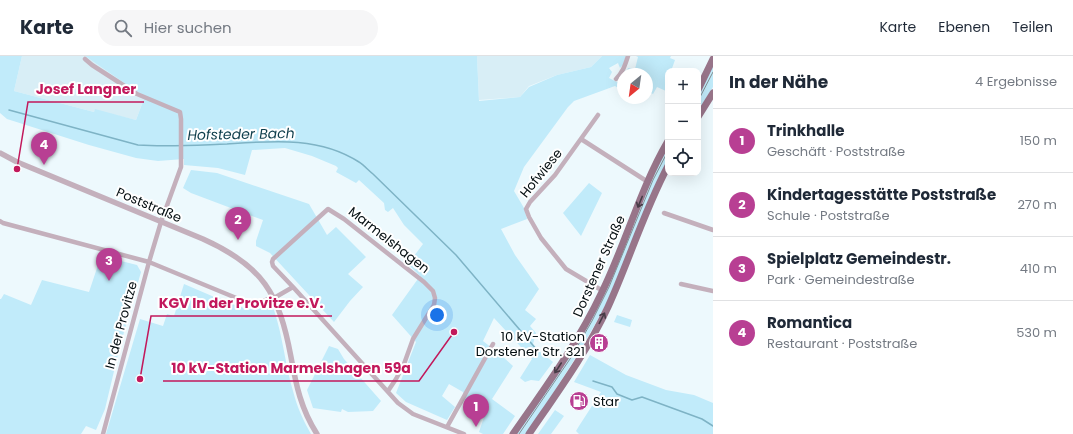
<!DOCTYPE html>
<html lang="de">
<head>
<meta charset="utf-8">
<style>
	body { margin:0; font-family:Poppins,sans-serif; background:#f6f6f7; color:#1f2937 }
	.controls { position:absolute; right:12px; top:12px; display:grid; overflow:hidden; border-radius:8px; box-shadow:0 4px 16px #0002 }
	.controls button { width:36px; height:36px; display:grid; place-items:center; padding:0; border:0; border-bottom:1px solid #e0e1e3; background:#fff; color:#1f2937; font:20px sans-serif }
	.compass { position:absolute; left:617px; top:12px; width:36px; height:36px; border-radius:50%; background:#fff; box-shadow:0 4px 16px #0002; rotate:209deg }
	.you { position:absolute; left:437px; top:259px; width:14px; height:14px; margin:-10px; border:3px solid #fff; border-radius:50%; background:#1a73e8; box-shadow:0 0 0 6px #1a73e833 }
	.badge { display:grid; place-items:center; width:26px; height:26px; border-radius:50%; background:#b83f93; color:#fff; font-size:13px; font-weight:700 }
	.pin { position:absolute; translate:-50% -33px; filter:drop-shadow(0 1px 2px #0008) }
	.pin::after { content:''; position:absolute; top:21px; width:14px; height:12px; background:inherit; clip-path:polygon(0 0,100% 0,50% 100%) }
	.list { margin:0; padding:0; list-style:none }
	h2 { display:flex; justify-content:space-between; align-items:center; height:52px; margin:0; padding:0 16px; font-size:17px }
	h2 small { font-size:13px; font-weight:400; color:#747a83 }
	.list li { display:grid; grid-template-columns:26px 1fr auto; gap:12px; align-items:center; box-sizing:border-box; height:64px; padding:0 16px; border-top:1px solid #e0e1e3 }
	.list b { display:block; font-size:15px; white-space:nowrap }
	.list p { margin:0; font-size:13px; white-space:nowrap; color:#747a83 }
	.list em { font-size:13px; font-style:normal; color:#747a83 }
	.icon { flex:none; width:22px; height:22px; fill:none; stroke:currentColor; stroke-width:2; stroke-linecap:round; stroke-linejoin:round }
	.map { position:relative; flex:none; width:713px; height:378px; overflow:hidden }
	header { display:flex; align-items:center; gap:24px; box-sizing:border-box; height:56px; padding:0 20px; background:#fff; border-bottom:1px solid #e0e1e3 }
	header strong { font-size:19px }
	nav { display:flex; gap:22px; margin-inline-start:auto; font-size:14px }
	.search { width:280px; height:36px; background:#f6f6f7; display:flex; align-items:center; gap:10px; box-sizing:border-box; padding:0 14px; border-radius:22px; color:#747a83; font-size:15px }
	main { display:flex }
	aside { flex:1; background:#fff }
	.map>svg:first-child { display:block }
	.built { fill:#d8eef6 }
	.green { fill:#c1ebfa }
	.lines { fill:none; stroke-linecap:round; stroke-linejoin:round }
	.stream { stroke:#7eb3c5; stroke-width:1.5 }
	.minor { stroke:#c4b0bc; stroke-width:4.5 }
	.tertiary { stroke:#c4b0bc; stroke-width:5.5 }
	.primary { stroke:#98758a; stroke-width:7 }
	.tram { stroke:#848f93; stroke-width:1 }
	.oneway { stroke:#473c47 }
	.labels { text-anchor:middle; dominant-baseline:central; stroke-width:4; stroke-linejoin:round; paint-order:stroke }
	.street-label { font-size:13px; fill:#040e11; stroke:#fff }
	.poi-label { font-size:13px; fill:#040e11; stroke:#fff; text-anchor:end }
	.water-label { font-size:14px; font-style:italic; fill:#0d3d4b; stroke:#fff }
	.leader { fill:none; stroke:#c2185b; stroke-width:1.5 }
	.callout-dot { fill:#c2185b; stroke:#fff; stroke-width:1.5 }
	.callout-label { font-size:14px; text-anchor:middle; font-weight:bold; fill:#c2185b; stroke:#fff; stroke-width:4; stroke-linejoin:round; paint-order:stroke }
</style>
</head>
<body>
<header>
<strong>Karte</strong>
<div class="search"><svg class="icon" aria-label="search" viewBox="0 0 24 24"><circle cx="10" cy="10" r="6"/><path d="M15 15l6 6"/></svg>Hier suchen</div>
<nav><a>Karte</a><a>Ebenen</a><a>Teilen</a></nav>
</header>
<main>
<div class="map">
<svg width="713" height="378" viewBox="0 0 713 378">
	<rect width="100%" height="100%" fill="#edf9fd"/>
	<path class="built" d="M22,0H85L130,31L145,40L136,64L95,54L94,56L14,35Z
		M477,0H602L591,11L557,19L529,30L520,41L479,44Z"/>
	<path class="green" d="M0,0H22L14,35L94,56L95,53L136,64L145,40L130,31L85,0H477L479,45L520,41L529,31L557,19L591,11L602,0H626L623,9L620,12L618,7L609,12L612,16L609,22L623,29V35L615,30L574,45L568,51L524,111L514,135L524,152L527,163L501,173L515,199L539,233L525,254L536,263L530,270L536,277L533,288L539,295L553,306L539,325L531,324L525,326L520,322L532,303L494,262L483,285L502,300L513,310L492,343L515,360L503,378H483L479,376L485,358L465,346L463,336L449,328L442,340L455,351L447,364L406,346L396,337L416,286L392,259L420,220L408,208L423,188L404,169L393,152L388,156L385,154L384,147L359,124L356,127L336,116L338,112L336,110L312,100L285,92L252,94L245,119L218,112L184,109V103L158,105L136,102L89,89L7,63L0,57Z
		M636,0H671L670,2L675,4L671,15H668V30L666,35L657,31L653,38L647,35V18H628L629,16L627,15L628,12L635,13L638,1Z
		M713,9V31L698,56V40Z
		M668,91V105L659,122L608,244C584,291 555,335 526,378H516L610,225L655,116Z
		M191,114L217,117L309,148L327,179L336,171L366,201L348,218L363,231L350,245L334,266L270,197L256,190V185L263,164L191,137L183,132Z
		M589,127L602,137L581,180L563,157Z
		M101,200L137,209L141,216L120,290L105,353L96,374L86,370L81,378H0V243H1L4,238L31,249L42,224L89,236Z
		M184,228L219,243L220,242C231,247 241,253 253,253C261,253 267,248 274,254C283,281 285,308 293,335C297,351 303,364 311,378H106L140,263L163,270L167,258L174,260Z
		M617,259L632,264L630,271L614,266Z
		M329,290L338,293L344,303L381,345L373,355L348,356L342,353L341,356L313,352L307,334Z
		M590,299L626,319L666,334L694,339L713,347V378H579L576,375L579,370L601,336L574,326Z
		M555,354L564,360L551,378H538Z"/>
	<g class="lines">
		<path class="stream" d="M9,54L138,89C168,91 198,89 227,88C271,85 319,80 359,106C364,109 368,114 373,118L456,199L537,294
			M593,325L612,331L617,338L632,344L642,341L702,363L713,370"/>
		<path class="minor" d="M85,3L92,9L137,38L180,56L181,63V111L161,166L149,206L103,378
			M616,23C623,16 625,9 628,0
			M598,59L555,119L530,146L526,153L529,161L541,182L566,213L603,235
			M581,83L648,126
			M664,157L713,174
			M0,165L3,167L149,206L246,246L257,247L268,243
			M681,228L713,235
			M293,231L273,210L272,206L273,203L328,153L344,163L424,226L433,235L435,242L434,249L413,283L404,308L396,323L388,335
			M274,242L293,231L398,347L413,358L464,378
			M447,371L493,288"/>
		<path class="tertiary" d="M0,97L17,106L203,183C263,210 279,237 291,301C296,329 301,353 317,378"/>
		<path class="primary" d="M698,34L713,3
			M698,61L713,37
			M513,378C545,332 578,287 602,236C626,187 640,133 668,85
			M529,378C557,337 587,296 608,251C629,205 644,155 668,110"/>
		<path class="tram" d="M698,45L713,16
			M519,378L570,303L592,265L609,231L653,124L668,95"/>
	</g>
	<defs><path id="oneway-shaft" d="M-6 0H5M1.5-3L5.5 0L1.5 3" fill="none" stroke-width="1.6" stroke-linecap="round" stroke-linejoin="round"/></defs>
	<g class="oneway">
		<use href="#oneway-shaft" transform="translate(640 146) rotate(112)"/>
		<use href="#oneway-shaft" transform="translate(602 262) rotate(-63)"/>
		<use href="#oneway-shaft" transform="translate(558 312) rotate(123)"/>
	</g>
	<defs>
		<g id="building-disc" transform="scale(1)"><circle r="9.5" fill="#b83f93" stroke="#fff"/><path d="M-4-6H4V6H1V3H-1V6H-4ZM-2.5-4.3h1.7v1.8h-1.7ZM.8-4.3h1.7v1.8H.8ZM-2.5-1h1.7V.8h-1.7ZM.8-1h1.7V.8H.8Z" fill="#fff"/></g>
		<g id="fuel-disc" transform="scale(1)"><circle r="9.5" fill="#b83f93" stroke="#fff"/><path d="M-5.5-6h7V0h2V4h1.3V-2.5L3-4.5l.8-.8L6-3V5H2.5V1h-1V6h-7ZM-4.2-4.7v3.2H.2V-4.7Z" fill="#fff"/></g>
	</defs>
	<g fill-rule="evenodd">
		<use href="#building-disc" x="599" y="287"/>
		<use href="#fuel-disc" x="579" y="345"/>
	</g>
	<g class="labels">
		<g class="street-label">
			<text transform="translate(541 117) rotate(-51)">Hofwiese</text>
			<text transform="translate(149 149) rotate(23)">Poststraße</text>
			<text transform="translate(389 184) rotate(38)">Marmelshagen</text>
			<text transform="translate(599 210) rotate(-66)">Dorstener Straße</text>
			<text transform="translate(121 269) rotate(-75)">In der Provitze</text>
		</g>
		<g class="poi-label">
			<text x="585" y="280">10 kV-Station<tspan x="585" dy="15">Dorstener Str. 321</tspan></text>
			<text x="593" y="345" text-anchor="start">Star</text>
		</g>
		<g class="water-label">
			<text transform="translate(241 78) rotate(-1)">Hofsteder Bach</text>
		</g>
	</g>
	<path class="leader" d="M17 113L28 46H144M140 323L151 260H332M454 276L419 325H163"/>
	<g class="callout-dot">
		<circle cx="17" cy="113" r="4"/>
		<circle cx="140" cy="323" r="4"/>
		<circle cx="454" cy="276" r="4"/>
	</g>
	<g class="callout-label">
		<text x="86" y="38">Josef Langner</text>
		<text x="241" y="252">KGV In der Provitze e.V.</text>
		<text x="291" y="317">10 kV-Station Marmelshagen 59a</text>
	</g>
</svg>
<div class="controls">
<button>+</button>
<button>−</button>
<button><svg class="icon" aria-label="locate" viewBox="0 0 24 24"><circle cx="12" cy="12" r="6"/><path d="M12 2v4M12 18v4M2 12h4M18 12h4"/></svg></button>
</div>
<svg class="compass" viewBox="-18 -18 36 36"><path d="M0-13l5 13h-10z" fill="#e53935"/><path d="M0 13l5-13h-10z" fill="#747a83"/></svg>
<div class="you"></div>
<div class="pin badge" style="left:476px;top:371px">1</div>
<div class="pin badge" style="left:238px;top:184px">2</div>
<div class="pin badge" style="left:109px;top:225px">3</div>
<div class="pin badge" style="left:44px;top:109px">4</div>
</div>
<aside>
<h2>In der Nähe<small>4 Ergebnisse</small></h2>
<ul class="list">
<li><span class="badge">1</span><div><b>Trinkhalle</b><p>Geschäft · Poststraße</p></div><em>150 m</em></li>
<li><span class="badge">2</span><div><b>Kindertagesstätte Poststraße</b><p>Schule · Poststraße</p></div><em>270 m</em></li>
<li><span class="badge">3</span><div><b>Spielplatz Gemeindestr.</b><p>Park · Gemeindestraße</p></div><em>410 m</em></li>
<li><span class="badge">4</span><div><b>Romantica</b><p>Restaurant · Poststraße</p></div><em>530 m</em></li>
</ul>
</aside>
</main>
</body>
</html>
